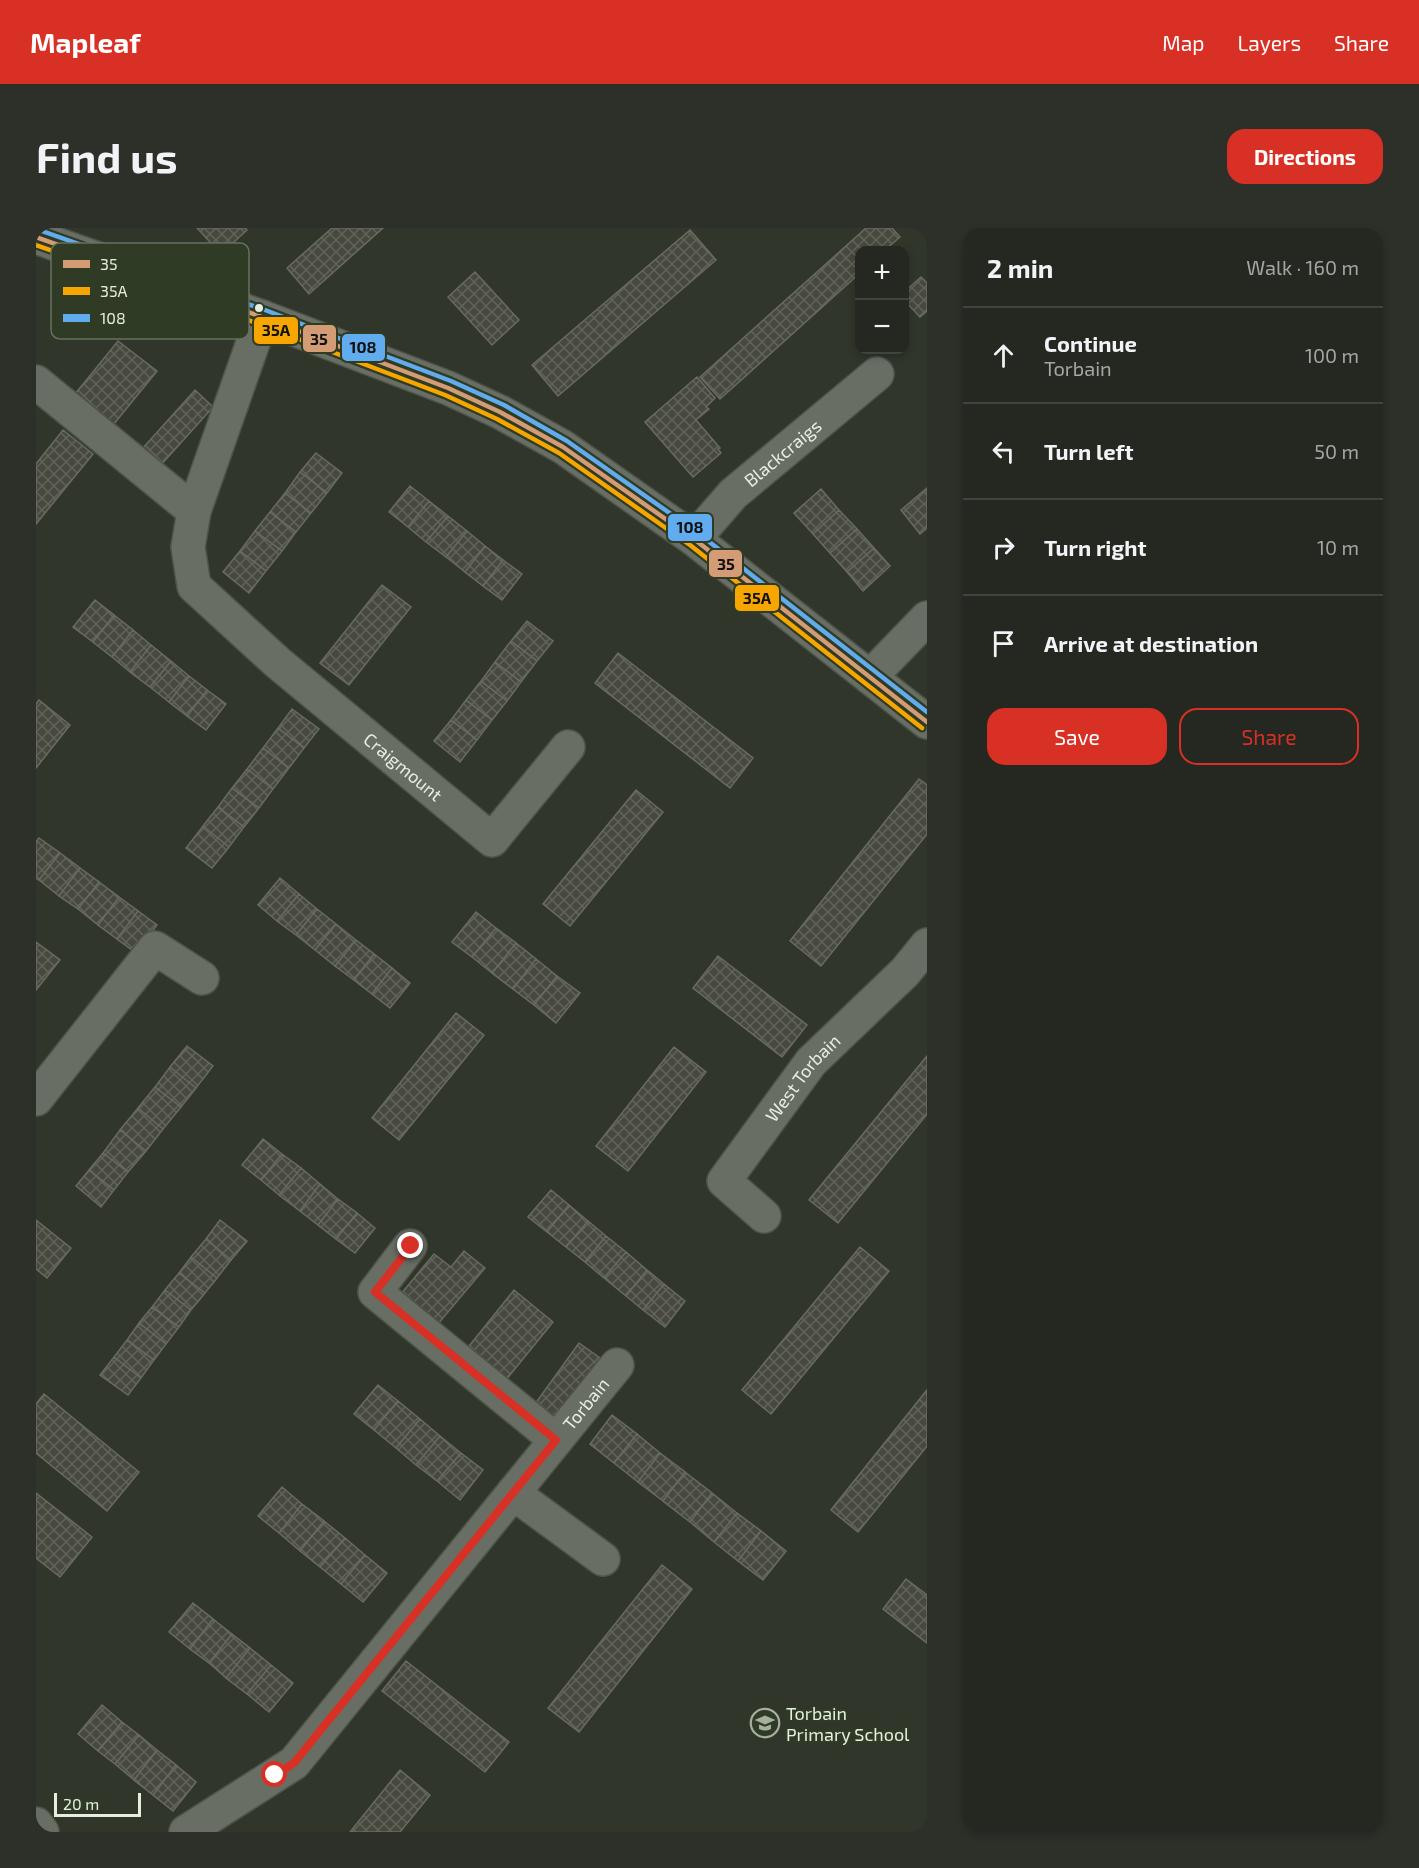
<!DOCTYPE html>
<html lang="en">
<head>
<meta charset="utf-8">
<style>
	body { margin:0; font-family:"Exo 2",sans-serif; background:#2c3029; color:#f1f3f6 }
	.controls { position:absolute; right:18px; top:18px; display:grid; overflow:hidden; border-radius:12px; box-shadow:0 3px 9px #0003 }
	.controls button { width:54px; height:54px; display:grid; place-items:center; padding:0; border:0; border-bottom:2px solid #41443e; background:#242820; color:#f1f3f6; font:30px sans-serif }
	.scale { position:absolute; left:18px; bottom:15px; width:87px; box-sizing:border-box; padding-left:6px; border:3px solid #e6eee0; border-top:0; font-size:16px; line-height:21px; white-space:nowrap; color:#e6eee0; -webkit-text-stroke:4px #2f3b25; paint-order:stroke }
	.stop { position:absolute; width:18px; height:18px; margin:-14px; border:4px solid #d93025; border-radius:50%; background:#fff }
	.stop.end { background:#d93025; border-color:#fff; box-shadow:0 2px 6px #0008 }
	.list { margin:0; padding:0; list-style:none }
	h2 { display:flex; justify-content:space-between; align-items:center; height:78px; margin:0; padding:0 24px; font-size:26px }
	h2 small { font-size:20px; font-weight:400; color:#a3a6a5 }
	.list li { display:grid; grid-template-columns:39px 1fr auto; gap:18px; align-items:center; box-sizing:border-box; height:96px; padding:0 24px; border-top:2px solid #41443e }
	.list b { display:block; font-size:22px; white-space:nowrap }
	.list p { margin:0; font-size:20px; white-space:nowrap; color:#a3a6a5 }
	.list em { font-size:20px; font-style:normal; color:#a3a6a5 }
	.actions { display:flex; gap:12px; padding:18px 24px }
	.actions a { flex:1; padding:14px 0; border:2px solid #d93025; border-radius:18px; text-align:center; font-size:21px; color:#d93025 }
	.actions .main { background:#d93025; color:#fff }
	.icon { flex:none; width:33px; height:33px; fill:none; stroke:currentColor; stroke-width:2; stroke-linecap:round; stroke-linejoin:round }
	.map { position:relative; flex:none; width:891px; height:1604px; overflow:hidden; border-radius:18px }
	header { display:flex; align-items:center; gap:36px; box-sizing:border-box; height:84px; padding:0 30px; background:#d93025; color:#fff }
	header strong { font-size:28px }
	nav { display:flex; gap:33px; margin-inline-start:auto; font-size:21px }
	.intro { display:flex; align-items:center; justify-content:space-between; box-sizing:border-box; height:144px; padding:0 36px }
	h1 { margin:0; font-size:42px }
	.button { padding:15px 27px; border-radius:18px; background:#d93025; color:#fff; font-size:21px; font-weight:700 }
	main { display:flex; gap:36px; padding:0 36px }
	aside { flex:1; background:#242820; border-radius:18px; box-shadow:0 3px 9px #0003 }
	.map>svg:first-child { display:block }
	.building { fill:url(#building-cross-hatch); stroke:#696b60; stroke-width:1.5 }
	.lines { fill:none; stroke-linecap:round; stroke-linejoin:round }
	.minor-casing { stroke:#4d5349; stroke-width:36 }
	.minor { stroke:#696e65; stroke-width:33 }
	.bus-1-casing { stroke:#2f3b25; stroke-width:9 }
	.bus-2-casing { stroke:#2f3b25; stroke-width:9 }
	.bus-3-casing { stroke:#2f3b25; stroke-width:9 }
	.bus-1 { stroke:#d39c74; stroke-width:4.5 }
	.bus-2 { stroke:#f7a600; stroke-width:4.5 }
	.bus-3 { stroke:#60acee; stroke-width:4.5 }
	.route { stroke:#d93025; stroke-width:8 }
	.bus-dot { fill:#e6eee0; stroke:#2f3b25; stroke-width:2 }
	.labels { text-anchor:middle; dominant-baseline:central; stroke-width:4.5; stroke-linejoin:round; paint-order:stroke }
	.street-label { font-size:18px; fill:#e6eee0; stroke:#2f3b25 }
	.poi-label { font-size:18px; fill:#e6eee0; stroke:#2f3b25; text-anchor:start }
	.key { fill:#2f3b25; stroke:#66715d; stroke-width:1.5 }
	.key-label { font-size:16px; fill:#e6eee0 }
	.line-badge { stroke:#2f3b25; stroke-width:2 }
	.pale-badge-label { font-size:16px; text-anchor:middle; font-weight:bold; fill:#111 }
</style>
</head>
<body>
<header>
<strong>Mapleaf</strong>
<nav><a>Map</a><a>Layers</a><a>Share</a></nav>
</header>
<div class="intro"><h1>Find us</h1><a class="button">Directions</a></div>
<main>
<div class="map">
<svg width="891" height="1604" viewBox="0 0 891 1604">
	<defs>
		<pattern id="building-cross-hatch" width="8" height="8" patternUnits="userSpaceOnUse" patternTransform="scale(1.5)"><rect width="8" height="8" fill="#47493e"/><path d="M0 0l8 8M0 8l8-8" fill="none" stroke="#62645a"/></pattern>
	</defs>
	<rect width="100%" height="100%" fill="#30362a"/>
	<path class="building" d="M161,0H209L211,2L185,26Z
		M296,0H347L273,66L251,40Z
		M830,0H856L864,9L849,22H824V45L684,171L664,149Z
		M654,2L680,32L522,168L496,137Z
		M439,44L483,92L456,117L412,69Z
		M885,49L891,55V83L884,89L868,72V64Z
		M82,113L121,143L69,207L31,176Z
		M661,149L679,170L670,179L673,181L660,192L684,220L682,221L685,225L657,249L609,194Z
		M159,162L177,179L116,247L98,230Z
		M27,202L57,226L0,296V236Z
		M280,225L306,245L291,265L264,244Z
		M264,244L291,265L275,285L249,265Z
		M374,258L393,273L372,299L353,284Z
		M891,260V300L884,306L865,282Z
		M785,261L803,282L777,306L758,285Z
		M249,265L275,285L260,304L234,284Z
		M393,273L412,288L390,314L372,299Z
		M803,282L821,301L794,325L777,306Z
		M234,284L260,304L246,323L219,303Z
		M412,288L431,303L410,329L390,314Z
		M821,301L838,320L811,344L794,325Z
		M219,303L246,323L230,343L204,323Z
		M431,303L449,318L429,344L410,329Z
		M449,318L467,332L447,358L429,344Z
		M838,320L854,338L827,363L811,344Z
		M204,323L230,343L213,365L187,344Z
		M467,332L486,346L466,372L447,358Z
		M346,357L375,379L313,457L284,435Z
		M59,372L78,387L57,414L37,399Z
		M78,387L97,402L76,429L57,414Z
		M491,393L517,413L501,433L475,413Z
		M97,402L115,417L94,444L76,429Z
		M475,413L501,433L485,454L459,434Z
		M115,417L135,433L114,459L94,444Z
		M582,425L717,530L694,560L559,455Z
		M135,433L153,448L133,474L114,459Z
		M459,434L485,454L471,473L445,453Z
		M153,448L171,462L151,488L133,474Z
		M445,453L471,473L456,492L430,472Z
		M171,462L190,476L170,502L151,488Z
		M3,472L34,497L0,540V476Z
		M430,472L456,492L441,512L415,492Z
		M256,481L283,501L268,520L242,500Z
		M415,492L441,512L424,534L398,513Z
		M242,500L268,520L253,540L227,520Z
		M227,520L253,540L237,561L211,541Z
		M211,541L237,561L223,580L196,560Z
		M883,551L891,557V606L785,738L754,713Z
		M196,560L223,580L208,599L182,579Z
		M600,562L627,584L534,698L507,676Z
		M182,579L208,599L193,619L167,598Z
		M167,598L193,619L176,640L150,620Z
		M3,610L24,625L3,652L0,650V614Z
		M24,625L44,640L23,668L3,652Z
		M44,640L63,654L42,681L23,668Z
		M244,650L263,666L241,693L222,677Z
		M63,654L83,669L62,697L42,681Z
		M263,666L281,681L260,707L241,693Z
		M83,669L102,683L81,711L62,697Z
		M281,681L300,696L279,722L260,707Z
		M102,683L121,697L100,725L81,711Z
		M440,684L460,700L436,729L416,714Z
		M300,696L320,712L299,738L279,722Z
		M460,700L480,715L456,745L436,729Z
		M320,712L338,726L318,752L299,738Z
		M0,714L24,732L0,762Z
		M480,715L500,731L477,761L456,745Z
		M338,726L356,740L336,766L318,752Z
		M682,728L771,797L746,829L657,760Z
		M500,731L521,748L498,777L477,761Z
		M356,740L374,755L354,780L336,766Z
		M521,748L544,765L520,795L498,777Z
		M420,785L448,807L363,912L336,890Z
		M151,818L177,838L160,860L134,839Z
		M638,819L670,844L592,943L560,918Z
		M891,828V886L802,995L773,972Z
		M134,839L160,860L145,879L119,859Z
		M119,859L145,879L127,901L102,880Z
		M102,880L127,901L110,923L84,902Z
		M84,902L110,923L92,944L67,925Z
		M227,911L246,926L225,952L206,937Z
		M67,925L92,944L78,962L53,942Z
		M246,926L265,940L243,967L225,952Z
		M265,940L284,956L264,983L243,967Z
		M53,942L78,962L65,979L40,958Z
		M284,956L302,971L282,997L264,983Z
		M515,962L533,977L511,1004L492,989Z
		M302,971L321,985L300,1011L282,997Z
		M533,977L552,993L530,1019L511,1004Z
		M321,985L339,1000L319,1025L300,1011Z
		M0,992L35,1020L11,1050L0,1041Z
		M184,992L211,1013L195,1032L170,1011Z
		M552,993L570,1008L549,1034L530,1019Z
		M570,1008L590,1024L568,1050L549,1034Z
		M170,1011L195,1032L181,1050L155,1029Z
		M824,1019L853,1043L735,1186L706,1162Z
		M428,1023L449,1040L396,1103L360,1072L398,1026L415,1039Z
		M590,1024L611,1042L590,1068L568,1050Z
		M155,1029L181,1050L169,1065L143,1045Z
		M611,1042L628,1056L607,1082L590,1068Z
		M143,1045L169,1065L155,1082L129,1062Z
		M628,1056L649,1073L629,1099L607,1082Z
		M129,1062L155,1082L143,1099L116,1079Z
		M478,1062L517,1094L465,1158L426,1127Z
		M116,1079L143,1099L130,1116L103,1095Z
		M103,1095L130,1116L118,1132L91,1112Z
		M91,1112L118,1132L105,1150L78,1129Z
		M543,1115L564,1130L517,1196L496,1180Z
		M78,1129L105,1150L92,1167L64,1147Z
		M342,1157L362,1173L338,1202L318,1186Z
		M891,1162V1218L822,1304L795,1282Z
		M8,1166L103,1244L71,1283L0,1225V1176Z
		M362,1173L384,1191L360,1220L338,1202Z
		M576,1187L601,1206L578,1235L554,1216Z
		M384,1191L404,1208L380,1237L360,1220Z
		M601,1206L624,1225L602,1254L578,1235Z
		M404,1208L425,1225L401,1253L380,1237Z
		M425,1225L447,1242L424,1272L401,1253Z
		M624,1225L649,1244L627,1273L602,1254Z
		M649,1244L676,1265L654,1294L627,1273Z
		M246,1259L266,1276L243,1305L222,1288Z
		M0,1265L56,1309L24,1349L0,1330Z
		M676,1265L701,1285L678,1314L654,1294Z
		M266,1276L288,1293L264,1323L243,1305Z
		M701,1285L725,1303L702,1333L678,1314Z
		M288,1293L309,1310L284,1339L264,1323Z
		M725,1303L750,1323L727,1352L702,1333Z
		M309,1310L329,1327L305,1356L284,1339Z
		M329,1327L351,1345L327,1374L305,1356Z
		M626,1337L656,1361L543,1504L512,1480Z
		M870,1351L891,1367V1415L847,1381Z
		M157,1375L177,1391L154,1421L133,1404Z
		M177,1391L196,1406L173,1435L154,1421Z
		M196,1406L214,1420L190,1450L173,1435Z
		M214,1420L235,1437L211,1466L190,1450Z
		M370,1433L473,1514L449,1544L346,1463Z
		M235,1437L257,1455L233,1484L211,1466Z
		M66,1477L86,1494L62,1523L42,1506Z
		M86,1494L103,1507L79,1536L62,1523Z
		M103,1507L121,1522L98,1552L79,1536Z
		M121,1522L140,1537L117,1567L98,1552Z
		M140,1537L160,1554L137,1583L117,1567Z
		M364,1542L394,1567L364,1604H314Z"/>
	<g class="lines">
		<g class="minor-casing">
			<g id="minor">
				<path d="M0,9L226,89L412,160L464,184L527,219L658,311L891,494"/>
				<path id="s1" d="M226,89L158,283L152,319L158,358L241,434L456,612L532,519"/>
				<path d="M0,154L158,283"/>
				<path id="s2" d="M658,311L697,266L841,146"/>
				<path d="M834,449L891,390"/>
				<path d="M0,871L119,720L166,750"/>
				<path id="s3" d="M728,988L688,953L775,834L869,744L891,717"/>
				<path d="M374,1018L339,1064L520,1212"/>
				<path d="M477,1265L567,1331"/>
				<path d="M0,1596L6,1604"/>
				<path id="s4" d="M150,1604L258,1535L581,1137"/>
			</g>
		</g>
		<use href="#minor" class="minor"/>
		<g class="bus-1-casing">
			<path id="bus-1" d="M0,9L226,89L412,160L464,184L527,219L658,311L891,494"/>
		</g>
		<g class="bus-2-casing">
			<path id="bus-2" d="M0,17L223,96L409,167L461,191L523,225L654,317L886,500"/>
		</g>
		<g class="bus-3-casing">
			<path id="bus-3" d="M3,2L229,82L415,153L468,177L531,213L662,305L891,484"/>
		</g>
		<use href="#bus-1" class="bus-1"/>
		<use href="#bus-2" class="bus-2"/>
		<use href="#bus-3" class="bus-3"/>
	</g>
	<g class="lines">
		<path class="route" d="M239,1547L258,1535L520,1212L339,1064L375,1018"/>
	</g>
	<defs>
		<g id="school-ring" transform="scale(1.5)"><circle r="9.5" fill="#2f3b25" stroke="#a6aea0" stroke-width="1.5"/><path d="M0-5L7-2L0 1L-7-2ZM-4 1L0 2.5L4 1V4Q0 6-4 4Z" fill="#a6aea0"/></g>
	</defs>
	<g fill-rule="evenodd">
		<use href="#school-ring" x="729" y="1495"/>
	</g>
	<circle class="bus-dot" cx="223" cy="80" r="5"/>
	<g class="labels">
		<g class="street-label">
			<text stroke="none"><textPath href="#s2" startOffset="124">Blackcraigs</textPath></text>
			<text stroke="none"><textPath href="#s1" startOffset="558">Craigmount</textPath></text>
			<text stroke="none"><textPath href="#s3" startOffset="183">West Torbain</textPath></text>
			<text stroke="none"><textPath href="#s4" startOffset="591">Torbain</textPath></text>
		</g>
		<g class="poi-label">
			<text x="750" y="1485">Torbain<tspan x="750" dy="21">Primary School</tspan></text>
		</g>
	</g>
	<rect x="15" y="15" width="198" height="96" rx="9" class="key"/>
	<rect x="27" y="32" width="27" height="8" fill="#d39c74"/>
	<rect x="27" y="59" width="27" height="8" fill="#f7a600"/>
	<rect x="27" y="86" width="27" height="8" fill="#60acee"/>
	<g class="key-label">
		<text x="64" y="42">35</text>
		<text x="64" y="69">35A</text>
		<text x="64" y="96">108</text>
	</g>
	<g class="line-badge">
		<rect x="217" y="88" width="46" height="29" rx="6" fill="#f7a600"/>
		<rect x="266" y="96" width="35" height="29" rx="6" fill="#d39c74"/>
		<rect x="305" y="105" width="45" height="29" rx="6" fill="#60acee"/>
		<rect x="631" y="285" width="46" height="29" rx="6" fill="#60acee"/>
		<rect x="672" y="321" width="35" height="29" rx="6" fill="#d39c74"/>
		<rect x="698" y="356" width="46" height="28" rx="6" fill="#f7a600"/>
	</g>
	<g class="pale-badge-label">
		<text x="240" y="108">35A</text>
		<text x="283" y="117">35</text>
		<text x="327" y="125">108</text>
		<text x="654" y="305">108</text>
		<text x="690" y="342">35</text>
		<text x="721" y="376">35A</text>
	</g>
</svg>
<div class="controls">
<button>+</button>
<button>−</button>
</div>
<div class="scale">20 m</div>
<div class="stop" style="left:239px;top:1547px"></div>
<div class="stop end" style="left:375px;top:1018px"></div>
</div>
<aside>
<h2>2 min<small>Walk · 160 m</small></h2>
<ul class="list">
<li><svg class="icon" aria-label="ahead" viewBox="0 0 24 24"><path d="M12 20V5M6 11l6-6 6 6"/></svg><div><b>Continue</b><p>Torbain</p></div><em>100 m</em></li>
<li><svg class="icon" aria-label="left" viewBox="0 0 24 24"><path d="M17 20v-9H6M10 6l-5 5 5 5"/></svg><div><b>Turn left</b></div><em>50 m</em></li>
<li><svg class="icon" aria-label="right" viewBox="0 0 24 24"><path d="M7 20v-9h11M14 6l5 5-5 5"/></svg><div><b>Turn right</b></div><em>10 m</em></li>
<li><svg class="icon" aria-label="arrive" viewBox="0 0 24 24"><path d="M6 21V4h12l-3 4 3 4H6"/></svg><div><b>Arrive at destination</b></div></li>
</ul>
<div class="actions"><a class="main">Save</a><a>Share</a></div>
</aside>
</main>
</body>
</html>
